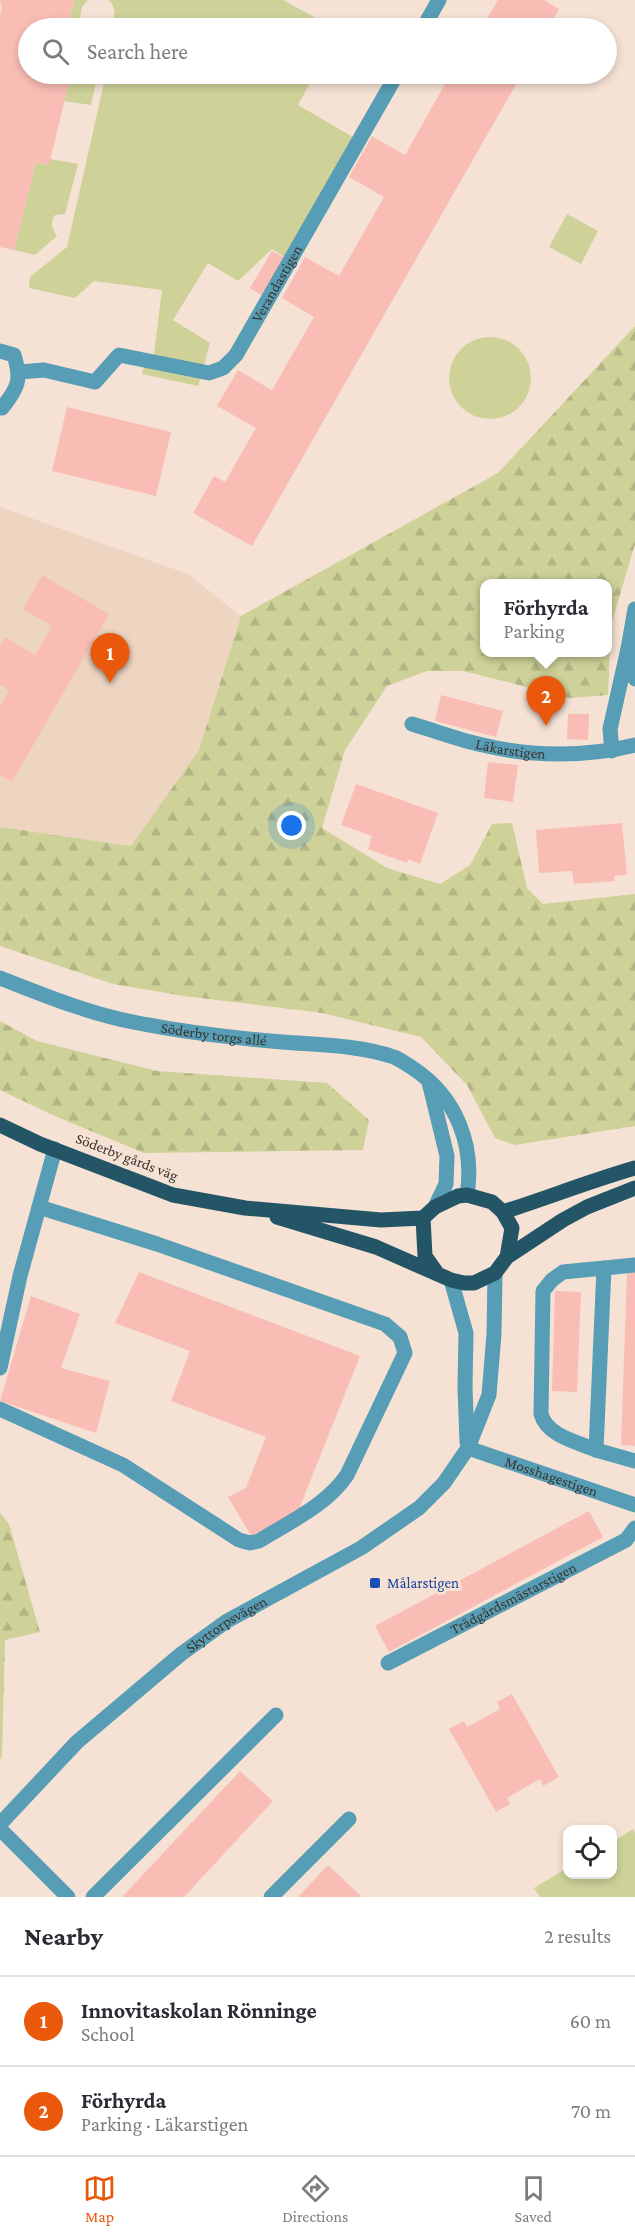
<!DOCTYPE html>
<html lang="en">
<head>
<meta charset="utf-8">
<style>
	body { margin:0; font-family:"Crimson Pro",serif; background:#f7f7f7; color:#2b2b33 }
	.controls { position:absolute; right:18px; bottom:18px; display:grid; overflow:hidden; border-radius:12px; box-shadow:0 3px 9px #0003 }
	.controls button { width:54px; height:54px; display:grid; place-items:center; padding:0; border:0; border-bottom:2px solid #e1e1e2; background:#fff; color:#2b2b33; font:30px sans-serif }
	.you { position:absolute; left:292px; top:826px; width:21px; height:21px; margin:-15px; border:4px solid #fff; border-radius:50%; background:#1a73e8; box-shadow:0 0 0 9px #1a73e833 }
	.badge { display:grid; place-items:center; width:39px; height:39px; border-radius:50%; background:#ea580c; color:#fff; font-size:20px; font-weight:700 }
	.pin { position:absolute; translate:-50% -50px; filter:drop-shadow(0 2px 3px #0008) }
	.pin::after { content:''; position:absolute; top:32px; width:21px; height:18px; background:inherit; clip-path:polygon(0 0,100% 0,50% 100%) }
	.popup { position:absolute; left:480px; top:579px; width:132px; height:78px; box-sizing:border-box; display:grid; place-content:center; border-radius:12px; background:#fff; filter:drop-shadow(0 2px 4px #0005); font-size:20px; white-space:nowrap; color:#7c7c81 }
	.popup b { font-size:22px; color:#2b2b33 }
	.popup::after { content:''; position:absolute; left:50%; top:100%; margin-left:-12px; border:12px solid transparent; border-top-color:#fff }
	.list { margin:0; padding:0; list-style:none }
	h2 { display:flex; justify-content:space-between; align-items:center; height:78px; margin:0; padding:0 24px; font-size:26px }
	h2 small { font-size:20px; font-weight:400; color:#7c7c81 }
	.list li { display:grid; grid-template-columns:39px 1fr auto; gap:18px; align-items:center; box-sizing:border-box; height:90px; padding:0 24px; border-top:2px solid #e1e1e2 }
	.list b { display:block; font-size:22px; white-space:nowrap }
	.list p { margin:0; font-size:20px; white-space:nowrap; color:#7c7c81 }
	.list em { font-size:20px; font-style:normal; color:#7c7c81 }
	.icon { flex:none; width:33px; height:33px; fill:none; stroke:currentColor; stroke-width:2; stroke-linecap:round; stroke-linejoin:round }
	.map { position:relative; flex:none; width:635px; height:1897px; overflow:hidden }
	.search { position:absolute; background:#fff; box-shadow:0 3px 9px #0003; left:18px; right:18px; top:18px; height:66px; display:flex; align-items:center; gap:15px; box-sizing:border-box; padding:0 21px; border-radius:33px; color:#7c7c81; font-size:22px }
	.sheet { height:258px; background:#fff }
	nav { display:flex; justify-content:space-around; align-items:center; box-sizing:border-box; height:84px; border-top:2px solid #e1e1e2; background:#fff; font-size:16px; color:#7c7c81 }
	nav a { display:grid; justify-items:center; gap:3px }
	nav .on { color:#ea580c }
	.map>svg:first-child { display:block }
	.built { fill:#eed5c2 }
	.green { fill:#ced299 }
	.forest { fill:url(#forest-firs); fill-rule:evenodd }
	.building { fill:#f9bdb5 }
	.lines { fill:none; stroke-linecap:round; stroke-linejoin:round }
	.minor { stroke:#569db5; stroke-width:15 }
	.major { stroke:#235566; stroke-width:15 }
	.transit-dot { fill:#1a4fb4; stroke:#f5e2d4; stroke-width:2 }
	.labels { text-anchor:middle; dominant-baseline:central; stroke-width:6; stroke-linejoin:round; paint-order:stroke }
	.street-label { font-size:15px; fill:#3b342e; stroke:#f5e2d4 }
	.transit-label { font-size:15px; fill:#164399; stroke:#f5e2d4; text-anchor:start }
</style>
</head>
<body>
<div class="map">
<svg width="635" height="1897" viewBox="0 0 635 1897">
	<defs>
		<pattern id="forest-firs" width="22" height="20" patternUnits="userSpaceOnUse" patternTransform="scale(1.5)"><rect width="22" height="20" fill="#ced299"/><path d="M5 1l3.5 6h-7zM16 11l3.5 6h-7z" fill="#b2b584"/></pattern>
	</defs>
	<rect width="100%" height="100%" fill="#f5e2d4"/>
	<path class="built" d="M0,507L188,574L241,616L199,750L131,846L0,827Z"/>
	<path class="green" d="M74,0H88L82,7L79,22L84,28H67Z
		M108,0H283L334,28H111C114,18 118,8 108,0Z
		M71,74H98L91,105L64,101Z
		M106,74H315L298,105L358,140L291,261L272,249L238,281L208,263L173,320L210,343L198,386L142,374L145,361H153L162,290L94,281L75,298L29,288L30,277L67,247Z
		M50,159L78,164L65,214L55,215C50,224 52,228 57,236L35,255L14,250L36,162L48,165Z
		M567,214L598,231L581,264L549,247Z
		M449 378a41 41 0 1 1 82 0a41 41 0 1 1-82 0Z
		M633,1829L635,1833V1897H540L534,1888L567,1868L568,1874H612L613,1842Z"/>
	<path class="forest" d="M635,326V544L611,625L608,695L570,698L463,671H427L387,686L345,750L322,828L387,868L440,884L470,865L492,824L512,823L527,888L543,904L635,894V1126L515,1145L495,1138L467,1085L421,1037L322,1013L184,996L113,984L0,946V827L131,846L199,750L241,616L498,473ZM484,584H608V652H484Z
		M0,1021L37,1041L157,1071L327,1083L369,1120L363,1150L144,1153L57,1117L0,1090Z
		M0,1513L9,1524L40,1632L5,1640L2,1756L0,1760Z"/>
	<path class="building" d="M0,0H74L67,28H28V74H71L49,165L36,162L14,250L0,247V15L2,8Z
		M498,0H544L559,9L548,28H482Z
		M373,74H393L388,82Z
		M426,74H522L252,546L193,513L214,476L225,482L256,428L217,406L238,370L272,390L314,317L282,298L305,257L339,276L384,197L349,177L372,136L405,155L445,84Z
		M272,251L293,263L270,301L250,288Z
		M67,407L171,432L156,496L52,471Z
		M42,575L109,614L12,782L0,775V706L9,690L0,685V646L5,637L35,655L52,626L23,609Z
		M441,695L503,711L496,737L435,721Z
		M568,714H589L588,740L567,739Z
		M488,762L518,765L513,802L484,798Z
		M356,784L438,813L420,864L408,859L407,863L368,849L372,836L341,825Z
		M622,823L627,875L614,876L615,881L574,884L572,871L539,873L536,830Z
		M627,1271H635V1446L621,1445Z
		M139,1272L360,1356L299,1509L252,1537L228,1497L246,1488L266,1437L171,1401L190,1351L115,1323Z
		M555,1291L581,1292L577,1392L552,1391Z
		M31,1296L80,1314L61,1368L110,1381L96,1433L0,1401Z
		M589,1511L603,1537L389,1652L375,1626Z
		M512,1694L559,1777L543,1786L540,1779L507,1798L510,1804L496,1812L449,1729L464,1721L467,1727L500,1709L497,1702Z
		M240,1771L273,1801L184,1897H122Z
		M328,1865L361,1896L360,1897H298Z"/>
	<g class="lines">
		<g class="minor">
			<path d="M423,28L439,0"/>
			<path d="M0,351L14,355C22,380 18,388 2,408H0"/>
			<path id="s1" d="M19,372L44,370L95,382L119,355L209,373L223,368L236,355L397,74"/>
			<path d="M635,609L628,649L635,679"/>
			<path id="s2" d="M412,724C436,731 459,740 483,745C531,757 587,757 635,745"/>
			<path d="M612,751L610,729L628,649"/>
			<path id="s3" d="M0,978C44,995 87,1013 133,1022C182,1032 233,1038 282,1042C319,1045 359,1045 394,1057C401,1060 408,1065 414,1069C456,1097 475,1145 467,1195"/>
			<path d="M429,1082L447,1156L446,1184L435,1207"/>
			<path d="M604,1268L596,1450L635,1461"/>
			<path d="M451,1280L466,1333L465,1387L467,1442"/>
			<path d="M0,1368L20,1276L55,1149"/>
			<path d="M0,1409L123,1465L239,1540L250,1543L259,1541C289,1522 326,1506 347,1475L405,1353L400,1337L385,1324L157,1244L39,1207"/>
			<path id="s4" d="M468,1448L635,1505"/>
			<path d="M596,1450C577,1442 547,1436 541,1414L543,1291L552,1280L563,1272L635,1265"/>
			<path id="s5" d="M388,1663L626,1540L635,1528"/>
			<path id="s6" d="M0,1824L77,1742L181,1654L227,1621L361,1548L419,1508L444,1483L468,1448L489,1395L494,1334L495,1273"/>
			<path d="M0,1829L68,1897"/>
			<path d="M93,1897L276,1715"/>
			<path d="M271,1897L349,1819"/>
		</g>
		<path class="major" d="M0,1125L40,1144L173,1195L245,1208L381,1220L423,1218
			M503,1212C547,1198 590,1181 635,1168
			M277,1217L376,1247L451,1280L464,1283H474L495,1273L507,1257L512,1228L503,1212L492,1202L467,1195L458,1196L435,1207L423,1218
			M423,1218L425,1256L437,1273
			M507,1257L563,1220L587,1207L635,1188"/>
	</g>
	<rect class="transit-dot" x="369" y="1577" width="12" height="12" rx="3"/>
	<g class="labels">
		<g class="street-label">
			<text stroke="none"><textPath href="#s1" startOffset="321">Verandastigen</textPath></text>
			<text stroke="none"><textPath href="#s2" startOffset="102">Läkarstigen</textPath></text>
			<text stroke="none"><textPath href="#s3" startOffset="222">Söderby torgs allé</textPath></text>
			<text transform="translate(127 1157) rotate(21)">Söderby gårds väg</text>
			<text stroke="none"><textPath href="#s4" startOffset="88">Mosshagestigen</textPath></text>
			<text stroke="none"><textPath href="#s5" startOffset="141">Trädgårdsmästarstigen</textPath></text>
			<text stroke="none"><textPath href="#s6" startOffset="303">Skyttorpsvägen</textPath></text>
		</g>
		<g class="transit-label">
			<text x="387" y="1583">Målarstigen</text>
		</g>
	</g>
</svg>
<div class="controls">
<button><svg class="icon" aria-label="locate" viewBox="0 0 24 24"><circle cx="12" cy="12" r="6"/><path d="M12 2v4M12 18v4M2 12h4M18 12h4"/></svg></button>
</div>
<div class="you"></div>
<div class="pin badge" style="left:110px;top:683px">1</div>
<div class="pin badge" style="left:546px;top:726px">2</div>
<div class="popup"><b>Förhyrda</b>Parking</div>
<div class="search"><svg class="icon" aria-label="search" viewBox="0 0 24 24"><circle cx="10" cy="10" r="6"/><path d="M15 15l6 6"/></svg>Search here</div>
</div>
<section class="sheet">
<h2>Nearby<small>2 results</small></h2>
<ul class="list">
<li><span class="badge">1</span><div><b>Innovitaskolan Rönninge</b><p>School</p></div><em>60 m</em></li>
<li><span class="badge">2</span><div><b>Förhyrda</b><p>Parking · Läkarstigen</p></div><em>70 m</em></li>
</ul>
</section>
<nav>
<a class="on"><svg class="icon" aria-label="map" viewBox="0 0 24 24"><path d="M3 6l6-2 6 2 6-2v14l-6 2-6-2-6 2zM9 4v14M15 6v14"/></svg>Map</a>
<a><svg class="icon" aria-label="directions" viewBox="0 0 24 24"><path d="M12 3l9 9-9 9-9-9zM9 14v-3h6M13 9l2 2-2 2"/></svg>Directions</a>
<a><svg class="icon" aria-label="saved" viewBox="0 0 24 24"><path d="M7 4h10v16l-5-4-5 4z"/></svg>Saved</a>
</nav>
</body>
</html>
